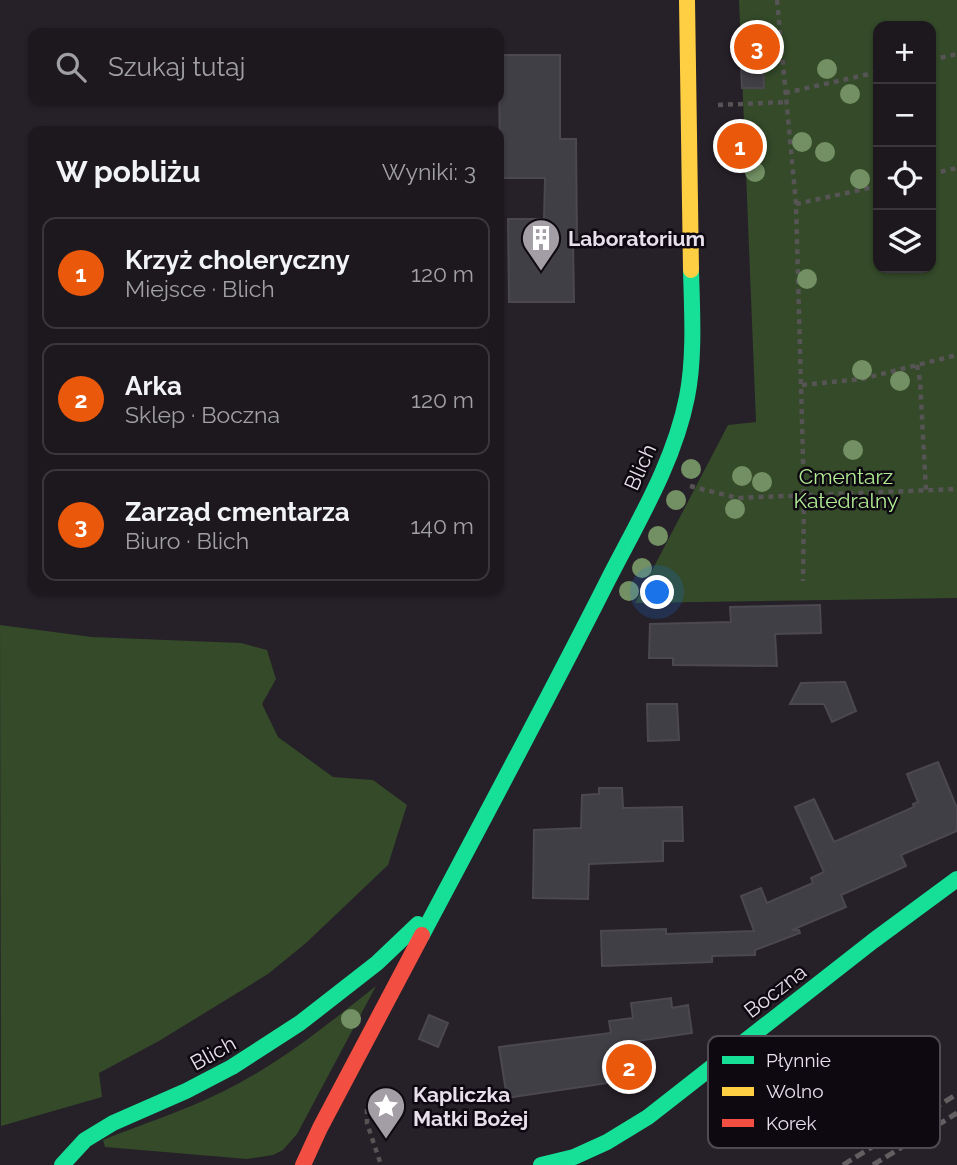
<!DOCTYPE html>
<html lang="pl">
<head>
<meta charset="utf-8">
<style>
	body { margin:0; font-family:Raleway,sans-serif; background:#29252b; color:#f1f3f6 }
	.controls { position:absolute; right:21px; top:21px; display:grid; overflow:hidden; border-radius:14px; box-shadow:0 2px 5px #0004 }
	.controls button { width:63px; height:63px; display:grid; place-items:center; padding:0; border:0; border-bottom:2px solid #3a373c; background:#1c181e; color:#f1f3f6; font:35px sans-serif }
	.you { position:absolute; left:658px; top:593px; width:24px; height:24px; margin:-18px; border:5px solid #fff; border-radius:50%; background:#1a73e8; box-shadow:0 0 0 10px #1a73e833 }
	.badge { display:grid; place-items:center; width:46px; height:46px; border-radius:50%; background:#ea580c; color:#fff; font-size:23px; font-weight:700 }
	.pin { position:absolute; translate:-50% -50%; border:4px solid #fff; box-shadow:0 2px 7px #0006 }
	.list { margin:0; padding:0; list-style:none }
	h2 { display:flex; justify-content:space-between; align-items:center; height:91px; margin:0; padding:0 28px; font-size:30px }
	h2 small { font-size:23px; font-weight:400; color:#a0a0a4 }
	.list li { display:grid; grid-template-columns:46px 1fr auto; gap:21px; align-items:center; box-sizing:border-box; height:112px; margin:0 14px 14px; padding:0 14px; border:2px solid #3a373c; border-radius:14px }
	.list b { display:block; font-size:26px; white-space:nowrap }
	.list p { margin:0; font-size:23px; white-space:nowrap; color:#a0a0a4 }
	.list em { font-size:23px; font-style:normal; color:#a0a0a4 }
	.icon { flex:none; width:38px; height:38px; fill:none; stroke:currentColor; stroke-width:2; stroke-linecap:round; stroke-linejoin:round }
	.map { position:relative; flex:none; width:957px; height:1165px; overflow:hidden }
	.search { position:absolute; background:#1c181e; box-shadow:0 2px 5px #0004; left:28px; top:28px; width:476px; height:77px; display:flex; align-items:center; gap:18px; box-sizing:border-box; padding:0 24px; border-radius:14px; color:#a0a0a4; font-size:26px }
	.panel { position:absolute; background:#1c181e; box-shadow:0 2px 5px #0004; left:28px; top:126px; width:476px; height:469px; border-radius:14px }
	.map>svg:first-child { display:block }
	.green { fill:#344a29; fill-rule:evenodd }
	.building { fill:#413f46; stroke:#4b484f; stroke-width:2 }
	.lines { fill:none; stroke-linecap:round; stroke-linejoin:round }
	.path { stroke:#565455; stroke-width:4.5; stroke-dasharray:5 5; stroke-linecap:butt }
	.fast { stroke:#16e098; stroke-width:16 }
	.slow { stroke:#ffcf43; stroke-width:16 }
	.jam { stroke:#f24e42; stroke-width:16 }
	.rail { stroke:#625f61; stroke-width:5; stroke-dasharray:10 5; stroke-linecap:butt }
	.tree { fill:#729063 }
	.labels { text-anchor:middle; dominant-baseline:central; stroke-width:5; stroke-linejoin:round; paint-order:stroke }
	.poi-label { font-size:21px; font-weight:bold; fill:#e7e0ea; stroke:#0e0910; text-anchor:start }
	.street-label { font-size:21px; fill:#e7e0ea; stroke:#0e0910 }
	.park-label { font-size:21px; fill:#b0ec93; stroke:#0e0910 }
	.key { fill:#0e0910; stroke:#4f4a51; stroke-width:2 }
	.key-label { font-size:19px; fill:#e7e0ea }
</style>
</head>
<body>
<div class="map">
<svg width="957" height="1165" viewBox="0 0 957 1165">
	<rect width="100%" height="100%" fill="#262028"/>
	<path class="green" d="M739,0H957V598L635,603L728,425L756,422ZM878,26H931V268H878Z
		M0,625L92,637L241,643L267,650L276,679L262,704L278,737L333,777L373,780L407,805L388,865L306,943L268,974L159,1041L99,1073L102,1097L1,1126Z
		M376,986L297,1134L283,1150L273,1155L247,1159L105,1147L103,1140C142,1124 184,1111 222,1092C279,1064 327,1025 376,986Z"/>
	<path class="building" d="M762,43L764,88H742L740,44Z
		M499,55H560V139H576L577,242H573L574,302H509L508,219H544L545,178H500Z
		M820,605L821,633L775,634L777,666L673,665V658H649L650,624L731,622L730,607Z
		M845,682L856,711L832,722L824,704H790L801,683Z
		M647,704H677L679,740L648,741Z
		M938,762L957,808V831L901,855L906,866L841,895L846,907L792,930H799L800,933L755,950V955L712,956V962L602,966L601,931L666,929V934L754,931L741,896L761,888L767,903L813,883L811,878L824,872L795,807L814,799L834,842L914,807L913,804L918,802L907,774Z
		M599,788H622L623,808L682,807L683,841H663V861L589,864L588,899L533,898L534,830L581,828L582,795L599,794Z
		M671,998L672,1008L688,1005L692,1033L637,1041L642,1078L507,1098L499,1047L611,1033L609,1021L633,1018L631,1003Z
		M429,1015L448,1023L438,1047L419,1039Z"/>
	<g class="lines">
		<path class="path" d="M777,0L796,204L804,495L803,581
			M931,60L957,54
			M785,93L878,72
			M718,105L787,102
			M931,174L957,168
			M796,204L878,186
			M917,365L920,381L926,491
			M802,385L862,379L957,355
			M690,486L737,498L957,489
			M367,1109V1123L381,1165"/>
		<path class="fast" d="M422,935C484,818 547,701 607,582C637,523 674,463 687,397C695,356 692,311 691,270
			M62,1165L85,1140L113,1123L186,1091L232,1067L300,1023L377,963L418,924
			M541,1165L574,1157L607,1142L648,1117L873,941L957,879"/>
		<path class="slow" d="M687,0L691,270"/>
		<path class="jam" d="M303,1165L320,1128L422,935"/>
		<path class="rail" d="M843,1165L957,1094
			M873,1165L957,1113"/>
	</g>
	<g class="tree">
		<circle cx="827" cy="69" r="10"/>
		<circle cx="850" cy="94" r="10"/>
		<circle cx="802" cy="142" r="10"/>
		<circle cx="825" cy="152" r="10"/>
		<circle cx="755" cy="172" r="10"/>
		<circle cx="860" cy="179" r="10"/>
		<circle cx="807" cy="279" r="10"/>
		<circle cx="862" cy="370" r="10"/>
		<circle cx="900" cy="381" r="10"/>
		<circle cx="853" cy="450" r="10"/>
		<circle cx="691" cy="469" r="10"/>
		<circle cx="742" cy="476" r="10"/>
		<circle cx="762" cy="482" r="10"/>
		<circle cx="676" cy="500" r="10"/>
		<circle cx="735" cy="509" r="10"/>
		<circle cx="658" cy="536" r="10"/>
		<circle cx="642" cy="568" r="10"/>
		<circle cx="629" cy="591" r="10"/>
		<circle cx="351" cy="1019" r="10"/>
	</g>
	<defs>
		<g id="building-pin" transform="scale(2.0125)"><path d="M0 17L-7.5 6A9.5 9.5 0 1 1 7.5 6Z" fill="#a39da6" stroke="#0e0910"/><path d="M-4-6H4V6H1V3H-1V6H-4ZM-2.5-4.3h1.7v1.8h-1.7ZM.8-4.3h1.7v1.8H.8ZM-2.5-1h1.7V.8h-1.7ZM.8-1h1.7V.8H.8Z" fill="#fff"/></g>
		<g id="sight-pin" transform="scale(2.0125)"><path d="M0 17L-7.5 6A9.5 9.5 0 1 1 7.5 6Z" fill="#a39da6" stroke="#0e0910"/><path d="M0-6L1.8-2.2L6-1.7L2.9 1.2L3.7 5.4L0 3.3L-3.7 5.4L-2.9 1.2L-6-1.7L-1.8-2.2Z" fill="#fff"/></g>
	</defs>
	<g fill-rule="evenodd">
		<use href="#building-pin" x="541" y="238"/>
		<use href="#sight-pin" x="386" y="1106"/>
	</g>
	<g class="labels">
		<g class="poi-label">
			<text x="568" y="238">Laboratorium</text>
			<text x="413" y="1094">Kapliczka<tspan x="413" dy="24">Matki Bożej</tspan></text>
		</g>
		<g class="street-label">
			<text transform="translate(640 467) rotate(-66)">Blich</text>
			<text transform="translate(775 991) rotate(-38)">Boczna</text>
			<text transform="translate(213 1053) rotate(-29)">Blich</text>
		</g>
		<g class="park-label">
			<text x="846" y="476">Cmentarz<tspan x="846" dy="24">Katedralny</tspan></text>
		</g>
	</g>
	<rect x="708" y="1036" width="232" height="112" rx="10" class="key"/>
	<rect x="722" y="1056" width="32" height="8" fill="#16e098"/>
	<rect x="722" y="1087" width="32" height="9" fill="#ffcf43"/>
	<rect x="722" y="1119" width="32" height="8" fill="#f24e42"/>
	<g class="key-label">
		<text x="766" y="1067">Płynnie</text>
		<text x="766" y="1098">Wolno</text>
		<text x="766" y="1130">Korek</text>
	</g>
</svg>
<div class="controls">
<button>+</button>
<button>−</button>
<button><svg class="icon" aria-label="locate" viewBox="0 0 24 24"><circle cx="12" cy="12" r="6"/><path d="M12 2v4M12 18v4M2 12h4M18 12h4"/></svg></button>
<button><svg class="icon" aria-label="layers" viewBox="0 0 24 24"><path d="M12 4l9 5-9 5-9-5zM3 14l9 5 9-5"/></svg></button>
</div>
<div class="you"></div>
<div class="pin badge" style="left:740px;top:146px">1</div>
<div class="pin badge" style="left:629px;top:1067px">2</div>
<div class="pin badge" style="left:757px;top:47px">3</div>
<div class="search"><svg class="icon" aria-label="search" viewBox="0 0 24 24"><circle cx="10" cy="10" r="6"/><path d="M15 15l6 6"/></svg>Szukaj tutaj</div>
<section class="panel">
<h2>W pobliżu<small>Wyniki: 3</small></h2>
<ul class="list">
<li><span class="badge">1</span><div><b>Krzyż choleryczny</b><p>Miejsce · Blich</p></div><em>120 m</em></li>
<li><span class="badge">2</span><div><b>Arka</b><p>Sklep · Boczna</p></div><em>120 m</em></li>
<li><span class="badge">3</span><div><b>Zarząd cmentarza</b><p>Biuro · Blich</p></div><em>140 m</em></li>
</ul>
</section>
</div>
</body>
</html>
